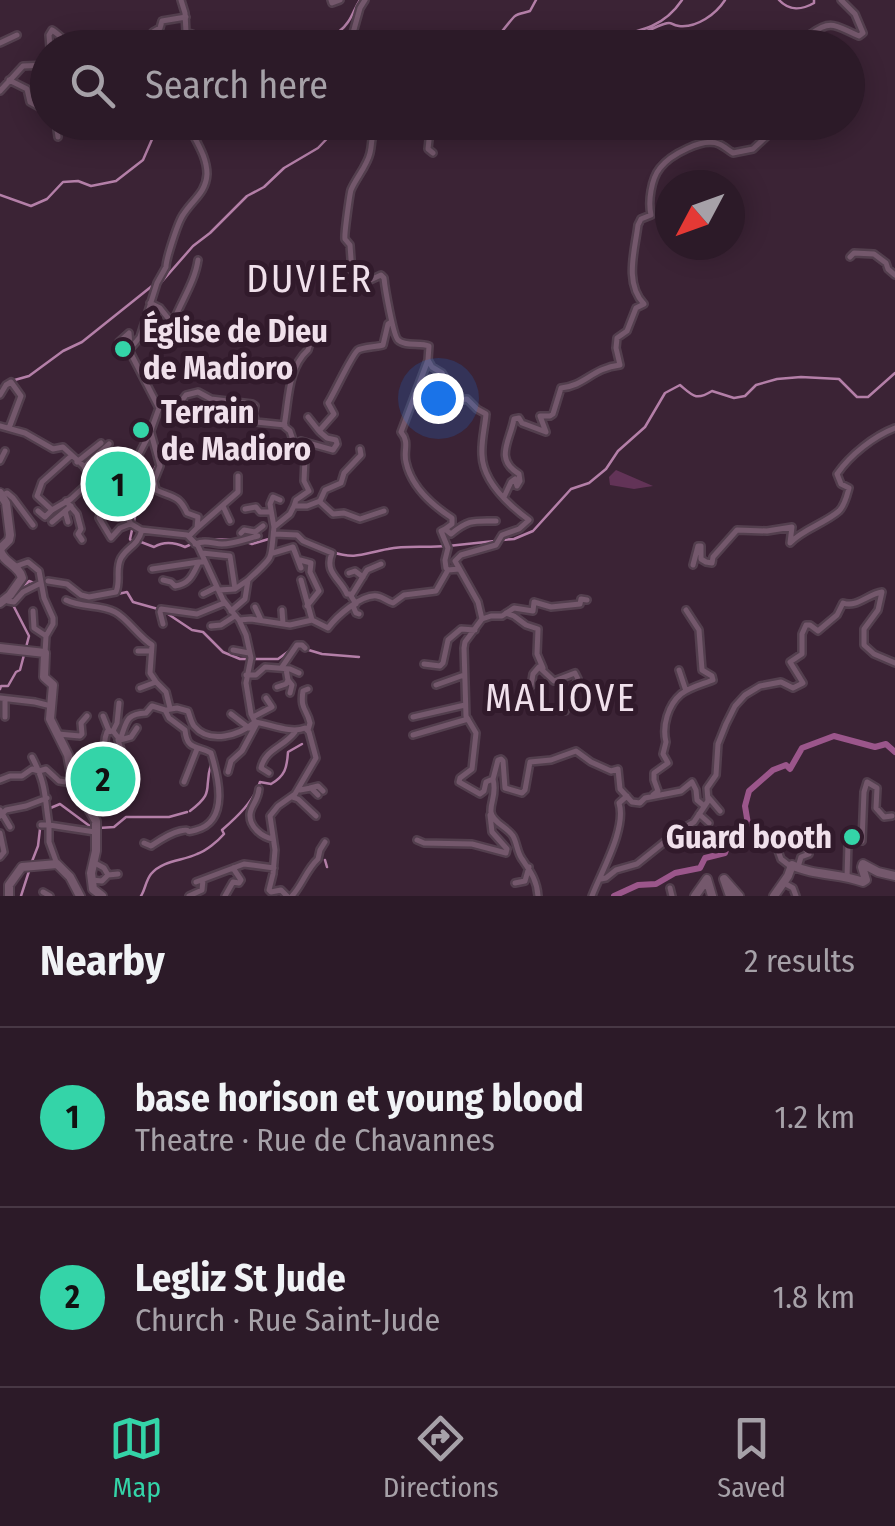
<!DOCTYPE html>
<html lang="en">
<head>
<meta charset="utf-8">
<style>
	body { margin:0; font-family:"Fira Sans Condensed",sans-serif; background:#342330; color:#f1f3f6 }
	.compass { position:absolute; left:655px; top:170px; width:90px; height:90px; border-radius:50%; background:#2c1a28; box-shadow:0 5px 25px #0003; rotate:229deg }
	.you { position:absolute; left:438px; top:398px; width:35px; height:35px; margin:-25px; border:8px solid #fff; border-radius:50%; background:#1a73e8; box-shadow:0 0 0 15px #1a73e833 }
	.badge { display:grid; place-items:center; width:65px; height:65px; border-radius:50%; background:#34d4a8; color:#111; font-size:32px; font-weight:700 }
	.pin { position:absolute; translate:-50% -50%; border:5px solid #fff; box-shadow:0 2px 10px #0006 }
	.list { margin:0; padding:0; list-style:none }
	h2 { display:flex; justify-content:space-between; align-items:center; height:130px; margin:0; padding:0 40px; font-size:42px }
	h2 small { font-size:32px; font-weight:400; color:#a6a1a8 }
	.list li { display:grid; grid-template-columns:65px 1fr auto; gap:30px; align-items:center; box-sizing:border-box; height:180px; padding:0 40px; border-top:2px solid #483845 }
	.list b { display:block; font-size:38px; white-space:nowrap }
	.list p { margin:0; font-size:32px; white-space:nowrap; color:#a6a1a8 }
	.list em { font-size:32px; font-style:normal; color:#a6a1a8 }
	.icon { flex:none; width:55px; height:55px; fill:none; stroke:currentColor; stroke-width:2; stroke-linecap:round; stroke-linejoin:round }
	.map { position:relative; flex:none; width:895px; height:896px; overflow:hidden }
	.search { position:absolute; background:#2c1a28; box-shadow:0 5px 25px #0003; left:30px; right:30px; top:30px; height:110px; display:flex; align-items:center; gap:25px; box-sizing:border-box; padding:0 35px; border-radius:55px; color:#a6a1a8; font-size:38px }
	.sheet { height:490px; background:#2c1a28 }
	nav { display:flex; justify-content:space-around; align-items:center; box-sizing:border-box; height:140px; border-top:2px solid #483845; background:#2c1a28; font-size:28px; color:#a6a1a8 }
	nav a { display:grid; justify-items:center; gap:5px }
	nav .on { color:#34d4a8 }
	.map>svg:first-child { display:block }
	.green { fill:#623357 }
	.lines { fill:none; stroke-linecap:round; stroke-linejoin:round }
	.stream { stroke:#b47fa8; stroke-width:2.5 }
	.river { stroke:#9b568b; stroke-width:6 }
	.minor-casing { stroke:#533f4e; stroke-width:10 }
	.tertiary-casing { stroke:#533f4e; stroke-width:12 }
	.minor { stroke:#74586c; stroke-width:5 }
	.tertiary { stroke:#74586c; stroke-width:8 }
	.poi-dot { fill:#34d4a8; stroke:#311a2b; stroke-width:4 }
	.labels { text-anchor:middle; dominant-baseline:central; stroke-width:10; stroke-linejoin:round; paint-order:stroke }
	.poi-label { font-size:32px; font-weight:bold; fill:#f0e0eb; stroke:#311a2b; text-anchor:start }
	.quarter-label { font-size:38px; letter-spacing:2.5px; fill:#f0e0eb; stroke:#311a2b }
</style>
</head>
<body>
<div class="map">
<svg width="895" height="896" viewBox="0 0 895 896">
	<rect width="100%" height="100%" fill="#3b2335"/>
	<path class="green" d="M616,470L653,486L634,489L610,485L609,477Z"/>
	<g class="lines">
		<path class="stream" d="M779,0C789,11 802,10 814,3V0
			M611,37C641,31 664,27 682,0
			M182,48L187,43L207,42L246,48
			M265,48L270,46L294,48
			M297,48C314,47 339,36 348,22C353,15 355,7 360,0
			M489,48C494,42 512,18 515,16C519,13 525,13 530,11L536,0
			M569,48C570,46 578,37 580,36C591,31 617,41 635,36C645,33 654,27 664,24C673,21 670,25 679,26C697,28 716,14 725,0
			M0,195L31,206L47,199L63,182L78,181L91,186L116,181L143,160L153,137V122
			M158,286L193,246L210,233L247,196L264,187L284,168L318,148L343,122
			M11,381L29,376L63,351L82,342L152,286
			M503,540L514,539L533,531L571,489L589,483L606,469L618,451L645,427L665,393L680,385C693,396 696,401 712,391L734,398L745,396L756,385L777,379L801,377L839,379L857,397H868L895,373
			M244,541L252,544L279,536
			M132,542L130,539L139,499L161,456L163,441
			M136,545L141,542L154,547C164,541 174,542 185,547L203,539L236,540
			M448,546L495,541
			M332,552C357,560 364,553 388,549C406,545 427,548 446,546
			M22,590L29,581L34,583
			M113,595L127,592L133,602L158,609
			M165,612L192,630L203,632L223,652L240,659H278L289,651
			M297,649L302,648L322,654L359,657
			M0,689L1,686H8L16,672L20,670L29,636L12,603
			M48,809L60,804L91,827
			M190,811C216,791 203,790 211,764
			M99,828L114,827L126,817H169L187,812
			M325,860L327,867
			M31,864L38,846L40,829
			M21,896L30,868
			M141,896C145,890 146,880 151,874C163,860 183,861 197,854C206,851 218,841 224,834L222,830C237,817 254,801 260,782L271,784C285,776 287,768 288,752L302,744"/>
		<path class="river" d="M614,896L638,885L656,884L675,873L700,868L705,858L725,853L729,841L736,838L741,828L748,824L745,806L749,791L773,770L786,765L790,769L802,748L834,736L875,747L886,744L895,752"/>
		<g class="minor-casing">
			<path id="minor" d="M181,0L185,13L186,32L206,39L207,42L198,48
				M331,0L332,3L340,0
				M365,0L360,8L353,33L370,48
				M0,43L17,35
				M50,48L49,35L52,30C62,36 68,47 81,48
				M145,48L153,32L160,28L162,21L186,17
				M802,48C805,37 802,40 811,34C832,18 837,27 859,36L863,33L855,14L841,0
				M9,80L27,89L30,102L48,112
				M0,91L23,66L48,65
				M56,122L58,137
				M187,122C194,139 207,155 207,174C206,193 192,200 183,215C178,222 166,259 166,267L157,283L140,337L129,350L159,408L150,433L135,462L122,477L116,494L131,524L141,530L187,535L198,546L223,600L239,620L246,635L251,658L246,683L251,714L255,722C270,724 291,734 305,728L309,732L316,758L295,794L278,806L270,816L275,850L273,874L269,890L271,892L281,890L287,896
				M379,122C370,133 373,141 370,153C367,166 356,178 351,190C350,193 344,234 345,239L350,245L352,273L368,281L381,275L384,278C385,288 393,335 398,340C405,347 420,342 429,346L428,360L401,432C410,443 403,450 406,462C411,486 432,505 452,518V524L445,529
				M431,122L428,149L433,153
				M850,257L854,253L874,254L886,263L888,269L895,275
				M150,303L160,308L168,318L194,331
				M174,320C182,300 195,281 198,260
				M119,342L129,333L130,347
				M428,360L432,367L442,373L445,378C445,387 438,394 445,402L467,399L477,409L486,414C485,427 481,441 482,455C483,482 510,506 529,520L519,529L502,535L496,545L461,555L455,561L478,602L482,619L465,642L464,648L466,716L476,733L472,769L460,778L459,782L480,794L484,791L486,782L493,779C497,795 490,802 491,812C492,822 507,827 513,836C517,843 517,852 522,859C530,871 537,880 538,896
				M0,395L6,385L11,382L21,396L9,428
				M180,403L186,395L198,392L211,399L252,404L255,406L253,414L256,422L285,425
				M308,417L319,431L334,414L328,403C334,394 352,354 358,350C363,347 376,347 383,345L388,324L391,322
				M0,426L25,433L53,449L63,447L88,470L118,487
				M320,432L327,438L336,440L337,444
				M151,433L160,466L154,481L156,490C173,498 179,495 187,513L198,517L197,528L189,536
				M295,446L290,431L284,426C289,401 287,369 308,350L310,343
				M71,456L42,482L37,496L52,510L71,499L96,476
				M0,461L5,451
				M77,462L101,443
				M84,467L109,444
				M103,480L112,454
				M2,496L7,493L13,498L33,525
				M504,497L511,482L515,479L517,486L520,481L519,474C494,459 510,441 514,419L519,418L522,423L546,432L540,416H550L553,414L561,388C585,386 592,368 620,365L616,348L617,338L627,331L636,308L644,304C624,283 635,250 638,225L641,219L651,215C648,202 651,179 660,168C670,155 703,137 719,144C724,146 728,150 733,153L753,149L782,122
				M66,501L77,514L81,529L78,534L82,540
				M320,502L333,514L344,513L360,519L384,511
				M120,505L104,503L99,518L111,538L120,528L130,524
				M223,506L230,521
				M294,506L296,500L309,491L304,481L305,459L296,456L294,451L301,441L333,450L337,444
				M245,509L256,507L260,512H271
				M38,511L45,517L52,510
				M65,511L68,522
				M52,522L71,506
				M274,527L270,504L273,497L280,500
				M197,528L238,492V476
				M241,533L244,530L255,532L263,526
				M275,534L297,535L303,541L332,553C324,573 340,578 347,594H352
				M195,544C205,540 211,543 222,544C233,544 246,539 258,536
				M202,553L230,556L235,589
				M273,553L293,547L301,568
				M300,560L311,563L310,572L319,591L307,606
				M693,565L698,546H701V559L706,562L712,563L713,557L737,530L767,531L792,527L790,543C803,529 824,524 839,511C845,505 847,495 849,488L841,484L837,474C850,455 874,436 895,428
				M14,567L28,562L39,571L44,598L53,618V624L46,636L45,653
				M152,569L199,562
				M459,569L448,570L446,568L445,560L448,548L441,531L445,529L451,534C469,519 474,521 496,521
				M349,573L355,571L363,577
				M163,580L171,582L175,586C190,584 193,574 199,562H204
				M301,580L312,620
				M48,581L67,584L81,595L89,597L116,592C121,581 115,569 121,558C128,546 137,547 142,530
				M219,590L235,589L248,580
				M203,594L217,587
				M66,600C82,608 100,604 115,612C127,618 139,637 152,645L150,673L156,682
				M8,601L14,602L23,592L39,584
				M356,604L351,596L367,570L381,564
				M353,606L356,613L359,614
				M255,607L261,620
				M282,610L283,624
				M33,611L34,628L46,636
				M231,611L245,599L248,580C275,554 270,564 274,527L290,514L294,506H307L320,501L325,490L341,483L344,473L361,455L360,449
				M506,613L514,616L526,625L538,629L537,654L543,668
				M482,619L491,616H502L514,608L533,611L534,602L551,607L580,604L581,599L587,600
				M239,620L251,619L290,625L312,620L328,628C336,617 361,594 377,596C383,597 387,601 393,603L404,595L436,591L448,570
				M163,624L160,612L161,609L197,614L224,603
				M211,626L221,625L235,616
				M233,650L249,653
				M138,651H151
				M424,664L440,666L443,663L448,640L461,629L475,630
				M282,667L297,645H302L305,648
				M286,669L288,680L292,685L290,693
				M679,670L686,691
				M246,675H256L265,667L290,669L299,673
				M436,685L464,675
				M531,686L533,674L539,667L554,681L575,673L578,679L565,711
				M277,687L286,684L288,680
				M140,688L156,682L166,692L170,708
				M0,698L35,702L51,706
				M165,710L177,708L188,711C190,716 191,722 194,726C210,745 240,735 255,722
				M231,714L249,728
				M103,716L109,731
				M5,717V700
				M253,717L272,707L266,698
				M413,717L465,705
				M308,730L310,723C307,709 300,710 303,691L308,689
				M113,731L117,723L119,703
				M58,734L80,736L82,734L81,723L87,716
				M413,735L468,719
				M118,740L127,768
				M120,740L131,737L137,728
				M32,757C47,786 44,795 49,825H41
				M70,769L106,771C109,757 101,746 107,732L113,731L120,740C127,722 125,714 146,713L152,706L165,710L169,718L185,730C187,751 197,745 211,753C218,776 230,821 196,830C182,834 194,828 180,831C170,833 160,840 151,846L144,843
				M228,772L231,761L242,751L257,723
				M269,773L261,768C265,749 284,747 295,732
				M493,779L498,760L501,759L503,761L505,788L522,793L525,790L530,762L551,760L576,751L591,762L611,771L618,769L620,789L632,802L640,803L645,798L681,791L692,782L696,790L697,800L704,806
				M0,780L10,776H22L32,769L39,771L46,769L59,781L73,783
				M184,782L197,749
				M310,788L318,786L323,791
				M259,789C258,801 251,805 250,814C249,827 262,837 273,839
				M300,790L311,788L318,795
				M653,795L658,791L654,780V773L668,763L663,754L666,742C662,726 668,705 681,694C690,687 703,684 713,680L712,676L702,670L699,630L686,610
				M292,797L298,799L316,816
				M709,798L720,811
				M0,810L10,827
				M699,814L709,823
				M0,816L6,810L26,806L47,798
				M685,828L696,838
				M0,833L4,852L0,857
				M796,837L809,854L801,857L798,867
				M417,840L424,843L472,844L506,853L507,849L492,832L490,815
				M769,842H775L781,859L790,866
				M93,862L104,868L108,875
				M57,864L49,842V825L95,832
				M847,878L848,843L855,838L862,841L864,792L867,782L877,788L876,808L884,817L892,816
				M601,879L606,878L616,870L637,864L677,832L694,822L708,801L707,788L716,775L718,744L726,724L735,706L745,695L760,686L781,682L793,688L803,683L790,662L802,654V634L806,625H810L818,631L837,615L843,603C857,608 868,594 882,592L878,610L864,629V645L874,654L895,663
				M91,880L102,881L108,875L118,874
				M196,882L244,864L274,868
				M515,883L525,881L529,867
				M784,883L793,888L796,896
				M670,888L672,896
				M43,892L50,896
				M189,896L202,890L203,880
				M225,896L233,882L239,883L241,880L233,868
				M292,896C303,884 306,870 318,859L320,850L325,842
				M592,896C601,872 627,828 619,803L627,796"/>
		</g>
		<g class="tertiary-casing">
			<path id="tertiary" d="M0,493L6,503L10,535L9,540L0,549
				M0,550C3,563 19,565 22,578L10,595L0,603
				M0,648L45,653L44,677L53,685L50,719L68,755L73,783L96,821V851L91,873L93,889L102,896
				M9,896V885L22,867L57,864L70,877L80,896
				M695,896L707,879L712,896
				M730,896L724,879L739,896
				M774,896L788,876L792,865C813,876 840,873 863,882L866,880L862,867L863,864L878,872L895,876"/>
		</g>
		<use href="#minor" class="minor"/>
		<use href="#tertiary" class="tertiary"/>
	</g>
	<g class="poi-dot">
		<circle cx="123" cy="349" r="10"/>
		<circle cx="141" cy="430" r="10"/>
		<circle cx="852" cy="837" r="10"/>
	</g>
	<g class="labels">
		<g class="poi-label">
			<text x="143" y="331">Église de Dieu<tspan x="143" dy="37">de Madioro</tspan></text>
			<text x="161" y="412">Terrain<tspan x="161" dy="37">de Madioro</tspan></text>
			<text x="832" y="837" text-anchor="end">Guard booth</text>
		</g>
		<g class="quarter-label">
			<text x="310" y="279">DUVIER</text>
			<text x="561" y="698">MALIOVE</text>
		</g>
	</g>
</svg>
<svg class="compass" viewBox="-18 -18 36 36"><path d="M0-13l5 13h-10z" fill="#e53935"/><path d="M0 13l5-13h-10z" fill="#a6a1a8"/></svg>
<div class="you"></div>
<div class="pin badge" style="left:118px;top:484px">1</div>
<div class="pin badge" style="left:103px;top:779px">2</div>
<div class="search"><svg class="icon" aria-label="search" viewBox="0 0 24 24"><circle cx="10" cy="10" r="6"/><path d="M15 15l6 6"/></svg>Search here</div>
</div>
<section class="sheet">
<h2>Nearby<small>2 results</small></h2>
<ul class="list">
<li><span class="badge">1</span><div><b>base horison et young blood</b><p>Theatre · Rue de Chavannes</p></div><em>1.2 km</em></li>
<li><span class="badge">2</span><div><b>Legliz St Jude</b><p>Church · Rue Saint-Jude</p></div><em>1.8 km</em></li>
</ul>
</section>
<nav>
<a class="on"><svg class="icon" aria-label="map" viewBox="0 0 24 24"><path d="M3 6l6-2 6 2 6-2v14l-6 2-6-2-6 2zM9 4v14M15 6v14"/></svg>Map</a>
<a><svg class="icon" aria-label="directions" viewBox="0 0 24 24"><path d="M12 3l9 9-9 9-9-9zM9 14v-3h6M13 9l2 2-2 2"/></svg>Directions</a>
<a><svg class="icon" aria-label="saved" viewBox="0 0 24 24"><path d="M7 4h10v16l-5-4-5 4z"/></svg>Saved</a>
</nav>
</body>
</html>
